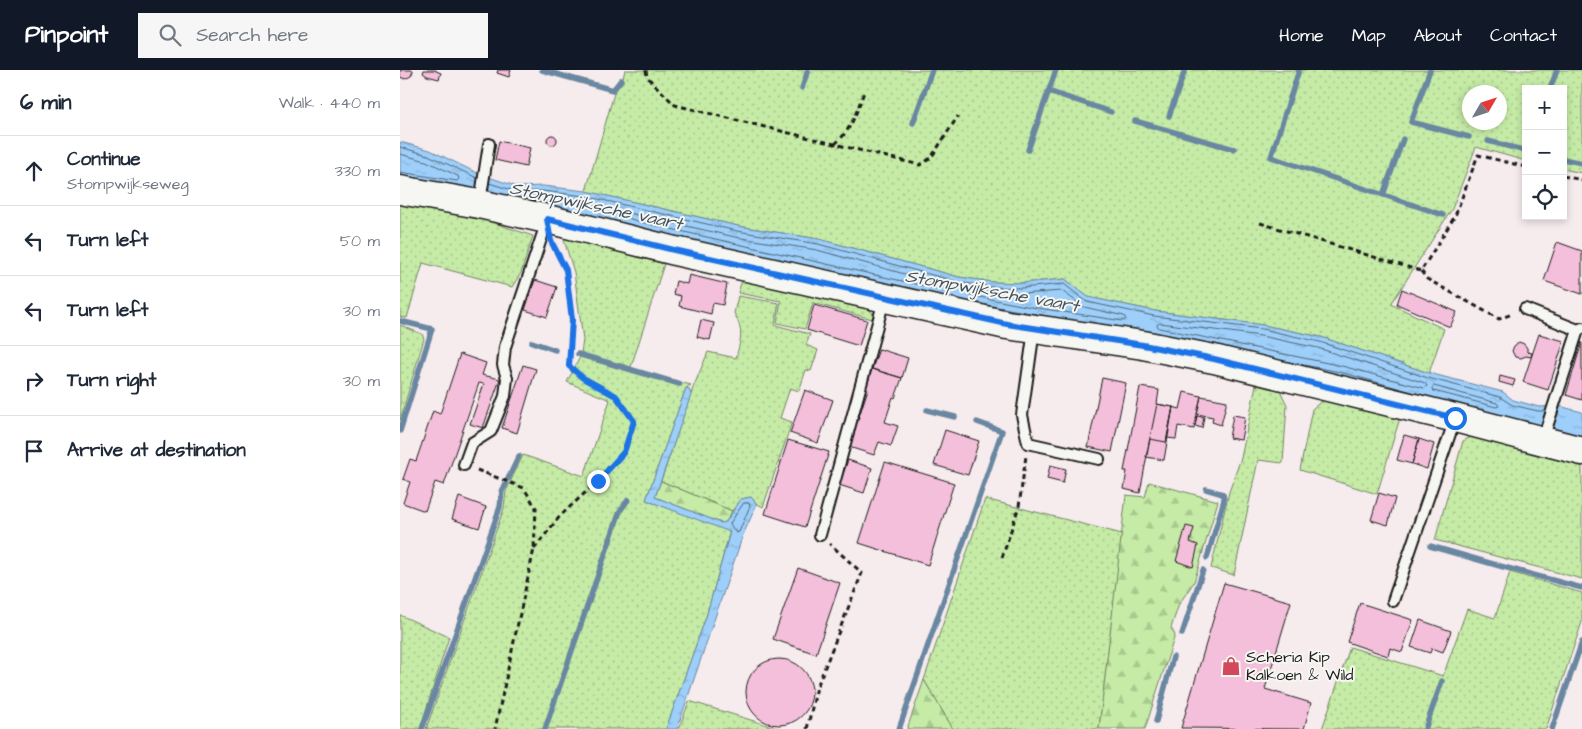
<!DOCTYPE html>
<html lang="en">
<head>
<meta charset="utf-8">
<style>
	body { margin:0; font-family:"Architects Daughter",sans-serif; background:#f6f6f7; color:#1f2937 }
	.controls { position:absolute; right:15px; top:15px; display:grid; overflow:hidden; border-radius:0px; box-shadow:0 2px 8px #0003 }
	.controls button { width:45px; height:45px; display:grid; place-items:center; padding:0; border:0; border-bottom:1px solid #e0e1e3; background:#fff; color:#1f2937; font:25px sans-serif }
	.compass { position:absolute; left:1062px; top:15px; width:45px; height:45px; border-radius:50%; background:#fff; box-shadow:0 2px 8px #0003; rotate:51deg }
	.stop { position:absolute; width:15px; height:15px; margin:-11px; border:4px solid #1a73e8; border-radius:50%; background:#fff }
	.stop.end { background:#1a73e8; border-color:#fff; box-shadow:0 1px 5px #0008 }
	.list { margin:0; padding:0; list-style:none }
	h2 { display:flex; justify-content:space-between; align-items:center; height:65px; margin:0; padding:0 20px; font-size:21px }
	h2 small { font-size:16px; font-weight:400; color:#747a83 }
	.list li { display:grid; grid-template-columns:32px 1fr auto; gap:15px; align-items:center; box-sizing:border-box; height:70px; padding:0 20px; border-top:1px solid #e0e1e3 }
	.list b { display:block; font-size:19px; white-space:nowrap }
	.list p { margin:0; font-size:16px; white-space:nowrap; color:#747a83 }
	.list em { font-size:16px; font-style:normal; color:#747a83 }
	.icon { flex:none; width:28px; height:28px; fill:none; stroke:currentColor; stroke-width:2; stroke-linecap:round; stroke-linejoin:round }
	.map { position:relative; flex:none; width:1182px; height:659px; overflow:hidden }
	header { display:flex; align-items:center; gap:30px; box-sizing:border-box; height:70px; padding:0 25px; background:#111827; color:#fff }
	header strong { font-size:24px }
	nav { display:flex; gap:28px; margin-inline-start:auto; font-size:18px }
	.search { width:350px; height:45px; background:#f6f6f7; display:flex; align-items:center; gap:12px; box-sizing:border-box; padding:0 18px; border-radius:0px; color:#747a83; font-size:19px }
	main { display:flex }
	aside { flex:1; background:#fff }
	.map>svg:first-child { display:block }
	.grass { fill:url(#grass-dots); stroke:#708461; fill-rule:evenodd }
	.forest { fill:url(#forest-firs); stroke:#708461 }
	.water { fill:url(#water-ripples); stroke:#6987a1 }
	.lines { fill:none; stroke-linecap:round; stroke-linejoin:round }
	.shore { stroke:#506475; stroke-width:1 }
	.stream { stroke:#6987a1; stroke-width:5.5 }
	.building { fill:#f4bfda; stroke:#1c1c1c }
	.lane-casing { stroke:#1c1c1c; stroke-width:14 }
	.secondary-casing { stroke:#1c1c1c; stroke-width:31 }
	.path { stroke:#1c1c1c; stroke-width:3; stroke-dasharray:5 4; stroke-linecap:butt }
	.lane { stroke:#f6f6f2; stroke-width:10 }
	.secondary { stroke:#f6f6f2; stroke-width:28 }
	.route { stroke:#1a73e8; stroke-width:6 }
	.labels { text-anchor:middle; dominant-baseline:central; stroke-width:4; stroke-linejoin:round; paint-order:stroke }
	.poi-label { font-size:16px; fill:#1c1c1c; stroke:#f6f6f2; text-anchor:start }
	.water-label { font-size:18px; font-style:italic; fill:#43525f; stroke:#f6f6f2 }
</style>
</head>
<body>
<header>
<strong>Pinpoint</strong>
<div class="search"><svg class="icon" aria-label="search" viewBox="0 0 24 24"><circle cx="10" cy="10" r="6"/><path d="M15 15l6 6"/></svg>Search here</div>
<nav><a>Home</a><a>Map</a><a>About</a><a>Contact</a></nav>
</header>
<main>
<aside>
<h2>6 min<small>Walk · 440 m</small></h2>
<ul class="list">
<li><svg class="icon" aria-label="ahead" viewBox="0 0 24 24"><path d="M12 20V5M6 11l6-6 6 6"/></svg><div><b>Continue</b><p>Stompwijkseweg</p></div><em>330 m</em></li>
<li><svg class="icon" aria-label="left" viewBox="0 0 24 24"><path d="M17 20v-9H6M10 6l-5 5 5 5"/></svg><div><b>Turn left</b></div><em>50 m</em></li>
<li><svg class="icon" aria-label="left" viewBox="0 0 24 24"><path d="M17 20v-9H6M10 6l-5 5 5 5"/></svg><div><b>Turn left</b></div><em>30 m</em></li>
<li><svg class="icon" aria-label="right" viewBox="0 0 24 24"><path d="M7 20v-9h11M14 6l5 5-5 5"/></svg><div><b>Turn right</b></div><em>30 m</em></li>
<li><svg class="icon" aria-label="arrive" viewBox="0 0 24 24"><path d="M6 21V4h12l-3 4 3 4H6"/></svg><div><b>Arrive at destination</b></div></li>
</ul>
</aside>
<div class="map">
<svg width="1182" height="659" viewBox="0 0 1182 659">
	<defs>
		<pattern id="grass-dots" width="8" height="8" patternUnits="userSpaceOnUse" patternTransform="scale(1.25)"><rect width="8" height="8" fill="#c5eba6"/><path d="M2 2h.1M6 6h.1" fill="none" stroke="#a9c98e" stroke-width="1.8" stroke-linecap="round"/></pattern>
		<pattern id="forest-firs" width="22" height="20" patternUnits="userSpaceOnUse" patternTransform="scale(1.25)"><rect width="22" height="20" fill="#c5eba6"/><path d="M5 1l3.5 6h-7zM16 11l3.5 6h-7z" fill="#a9c98e"/></pattern>
		<pattern id="water-ripples" width="26" height="14" patternUnits="userSpaceOnUse" patternTransform="scale(1.25)"><rect width="26" height="14" fill="#9dcffa"/><path d="M2 4q2-2 4 0t4 0M15 11q2-2 4 0t4 0" fill="none" stroke="#87b1d6"/></pattern>
	</defs>
	<rect width="100%" height="100%" fill="#f6ebed"/>
	<filter id="ink" filterUnits="userSpaceOnUse"><feTurbulence type="fractalNoise" baseFrequency=".02" numOctaves="2"/><feDisplacementMap in="SourceGraphic" scale="10" xChannelSelector="R" yChannelSelector="G"/><feConvolveMatrix kernelMatrix="1 2 1 2 8 2 1 2 1" color-interpolation-filters="sRGB"/></filter>
	<g filter="url(#ink)">
		<path class="grass" d="M225,0H1182V103L1163,99V19H1126V91L1076,77L1052,139L991,234L1044,259L1029,303L921,267L863,255L755,241L688,227L665,209L621,213L592,212L559,207L419,169L338,156L186,121L215,20L222,12ZM1070,22H1100V52H1070Z
			M0,133L79,148L133,166L121,203L112,217L23,193L7,248L0,247Z
			M163,167L264,194L231,297L181,283L183,270L174,202Z
			M349,207L464,232L473,244L472,249L413,233L405,259L377,253L381,231L338,223L341,213Z
			M338,226L379,233L375,255L410,264L406,275L418,280L411,301L406,300L399,321L390,318L380,348L392,352L363,437L356,433L351,427L341,429L332,441L261,411L293,318L308,282L336,288C341,268 344,262 334,243Z
			M0,255L22,264L24,269L0,350Z
			M180,287L279,316L283,313L291,315L286,318L246,430L330,461L306,547L266,659H26L104,438L106,421L123,385L184,406L210,330L167,312Z
			M857,310L877,314L887,335L883,393L858,390L834,505L811,498L829,422L841,388Z
			M929,325L997,342L999,351L977,424L900,400L912,339Z
			M1075,365L1182,396V509L1035,470L1063,371Z
			M585,429L722,464L699,659H553L524,610Z
			M1110,502L1182,523V552L1146,659H922L950,577L1043,606L1067,539L1095,548Z
			M0,545L49,567L20,659H0Z
			M289,631L380,659H279Z"/>
		<path class="forest" d="M261,411L332,441L326,452L321,453L255,427Z
			M749,412L818,431L794,512L779,534L771,558L775,565L745,659H699L726,425L745,427Z
			M524,610L553,659H507Z"/>
		<path class="water" d="M0,72L30,80L77,103L118,117L143,116L186,121L338,156L419,169L559,207L592,212L621,213L665,209L688,227L755,241L863,255L921,267L1029,303L1103,322L1113,330L1139,337L1159,336L1182,342V372L629,248L0,113Z
			M286,318L289,319L291,325L255,427L321,453L326,452L341,429L351,427L356,433V436L343,465L277,659H266L306,547L330,462L246,430Z"/>
		<g class="lines">
			<path class="shore" d="M0,77L28,85L77,108
				M0,84L26,91L58,106L59,109L57,111L0,102
				M89,113L118,122L143,121L185,126L337,161L418,174L558,212L591,217L621,218L664,214L687,232L754,246L862,259L920,272L1028,308L1100,327L1112,335L1138,341H1145
				M216,140L335,167L417,180L545,215L547,218L544,220L533,218L240,152L216,144L215,142Z
				M570,220L590,223L621,224L662,221L684,237L724,246L726,249L723,251L631,237L569,225L568,222Z
				M575,233L647,246
				M760,253L861,266L918,278L1025,313L1027,316L1024,318L942,296L759,258L757,255Z
				M883,291L940,302L1034,328
				M1034,316L1097,333L1099,336L1096,337L1034,321L1032,319Z
				M344,433H349L350,436L339,462L336,463L330,454Z"/>
			<path class="stream" d="M142,0L213,20L221,10
				M899,0L871,87L1043,145
				M1030,0L1011,52L1069,67
				M402,18L408,0
				M1150,19L1157,0
				M648,21L711,42
				M769,46L785,0
				M735,51L834,79
				M513,53L532,0
				M1088,71L1126,81
				M628,80L656,0
				M1163,89L1182,93
				M983,125L1003,69
				M0,251L32,259L0,361
				M132,272L155,280
				M178,284L280,314
				M527,340L555,347
				M108,409L119,386
				M806,419L823,424L824,430L807,488
				M1030,476L1100,496L1182,518
				M782,564L803,500
				M756,651L773,587
				M22,659L100,437L102,421L106,414
				M145,659L220,441L228,430
				M499,659L602,361L577,352
				M1025,659L1042,611
				M1152,659L1182,572"/>
		</g>
		<path class="building" d="M0,0H13V1L11,6L5,9L0,7Z
			M24,0H36V1L41,3L39,9L27,6L23,3Z
			M98,0H111L109,7L97,3Z
			M147 70a5 5 0 1 1 10 0a5 5 0 1 1-10 0Z
			M99,71L130,78L126,97L95,90Z
			M1157,172L1182,181V224L1144,211Z
			M289,205L327,214L323,235L313,233L311,244L279,236L281,226L273,224L276,211L287,214Z
			M135,210L157,217L147,247L125,240Z
			M1002,219L1057,242L1050,257L997,234Z
			M414,235L467,250L459,276L407,260Z
			M301,250L314,253L310,270L297,267Z
			M1139,264L1164,271L1148,320L1123,312Z
			M1119,272L1124,274L1127,278V282L1132,283L1131,287L1126,286L1121,288L1115,287L1112,281L1114,276Z
			M1182,272V330L1166,325Z
			M479,279L508,288L502,308L472,299Z
			M60,284L86,293L82,305L100,309L83,358L70,354L84,314L79,313L44,415L35,412L25,441L3,433L10,412L3,409L10,389L16,391L33,341L40,344Z
			M123,295L136,299L117,363L102,358Z
			M472,299L502,308L495,328L493,327L485,352L498,356L491,376L479,372L474,385L449,377L468,319L466,318Z
			M1100,306L1115,310L1113,316L1099,312Z
			M702,308L726,313L712,382L688,377Z
			M740,317L759,320L757,334L773,337L766,372L750,369L740,423L724,419L727,401H724Z
			M405,320L433,330L418,373L390,363Z
			M784,322L801,326L794,359L778,356L776,369L767,368L773,337L780,339Z
			M801,326L827,331L821,355L812,352L813,347L797,344Z
			M757,334L773,337L764,390L746,387Z
			M833,345L845,347L841,370L829,368Z
			M797,346L804,347L802,358L795,356Z
			M545,360L579,371L568,405L534,395Z
			M1004,365L1019,369L1012,394L997,390Z
			M1019,369L1034,374L1027,399L1012,394Z
			M388,370L429,382L405,457L365,444Z
			M448,390L472,398L464,423L439,415Z
			M485,392L554,413L528,495L459,473Z
			M650,395L666,399L663,413L647,409Z
			M979,423L995,428L988,455L971,450Z
			M59,427L86,437L79,458L52,449Z
			M786,456L794,458L790,472L798,475L793,497L776,491Z
			M398,498L440,513L416,584L373,569Z
			M824,513L891,532L865,619L911,633L904,659L781,658Z
			M960,533L1013,550L1002,582L990,578L988,586L947,572Z
			M1020,550L1051,561L1043,582L1032,578L1030,583L1011,577Z
			M346 622a33 33 0 1 1 66 0a33 33 0 1 1-66 0Z"/>
		<g class="lines">
			<g class="lane-casing">
				<path id="lane" d="M80,132L89,74
					M1125,239L1178,260
					M634,260L622,345L628,373L699,389
					M1143,369L1178,260L1182,258
					M64,395L72,373L91,361L105,326L107,308L103,295L105,277L147,151
					M420,465L484,230
					M993,531L1055,349"/>
			</g>
			<g class="secondary-casing">
				<path id="secondary" d="M0,120L79,134L147,149L275,181L607,255L743,275L814,289L1055,348L1182,381"/>
			</g>
			<path class="path" d="M246,0L247,7L275,35L520,95L531,88L558,46
				M435,74C452,59 456,43 464,22
				M1163,106L1182,110
				M860,153L1021,201L1055,146L1078,85L1126,97
				M1021,201L1027,209L1099,249L1112,244
				M77,400L124,418L136,438L134,479L95,659
				M134,479L160,446L198,411L224,382L234,351L216,326L183,308L169,296L172,250L166,200L154,177
				M602,488L619,436L626,386
				M407,659L417,617L462,503L430,474"/>
			<use href="#lane" class="lane"/>
			<use href="#secondary" class="secondary"/>
		</g>
	</g>
	<g class="lines" filter="url(#ink)">
		<path class="route" d="M198,411L224,382L234,351L216,326L183,308L169,296L172,250L166,200L151,171L147,149L274,180L607,254L743,275L814,289L1055,348"/>
	</g>
	<defs>
		<g id="shop-bare" transform="scale(1.5)"><path d="M-5-2.5h2.3a2.7 3.5 0 0 1 5.4 0H5L5.5 6h-11ZM-1.5-2.5h3a1.5 2.3 0 0 0-3 0Z" fill="#d1495b" stroke="#f6f6f2" stroke-width="2.5" paint-order="stroke"/></g>
	</defs>
	<g fill-rule="evenodd">
		<use href="#shop-bare" x="831" y="596"/>
	</g>
	<g class="labels">
		<g class="poi-label">
			<text x="846" y="587">Scheria Kip<tspan x="846" dy="18">Kalkoen &amp; Wild</tspan></text>
		</g>
		<g class="water-label">
			<text transform="translate(196 136) rotate(12)">Stompwijksche vaart</text>
			<text transform="translate(592 221) rotate(10)">Stompwijksche vaart</text>
		</g>
	</g>
</svg>
<div class="controls">
<button>+</button>
<button>−</button>
<button><svg class="icon" aria-label="locate" viewBox="0 0 24 24"><circle cx="12" cy="12" r="6"/><path d="M12 2v4M12 18v4M2 12h4M18 12h4"/></svg></button>
</div>
<svg class="compass" viewBox="-18 -18 36 36"><path d="M0-13l5 13h-10z" fill="#e53935"/><path d="M0 13l5-13h-10z" fill="#747a83"/></svg>
<div class="stop" style="left:1055px;top:348px"></div>
<div class="stop end" style="left:198px;top:411px"></div>
</div>
</main>
</body>
</html>
